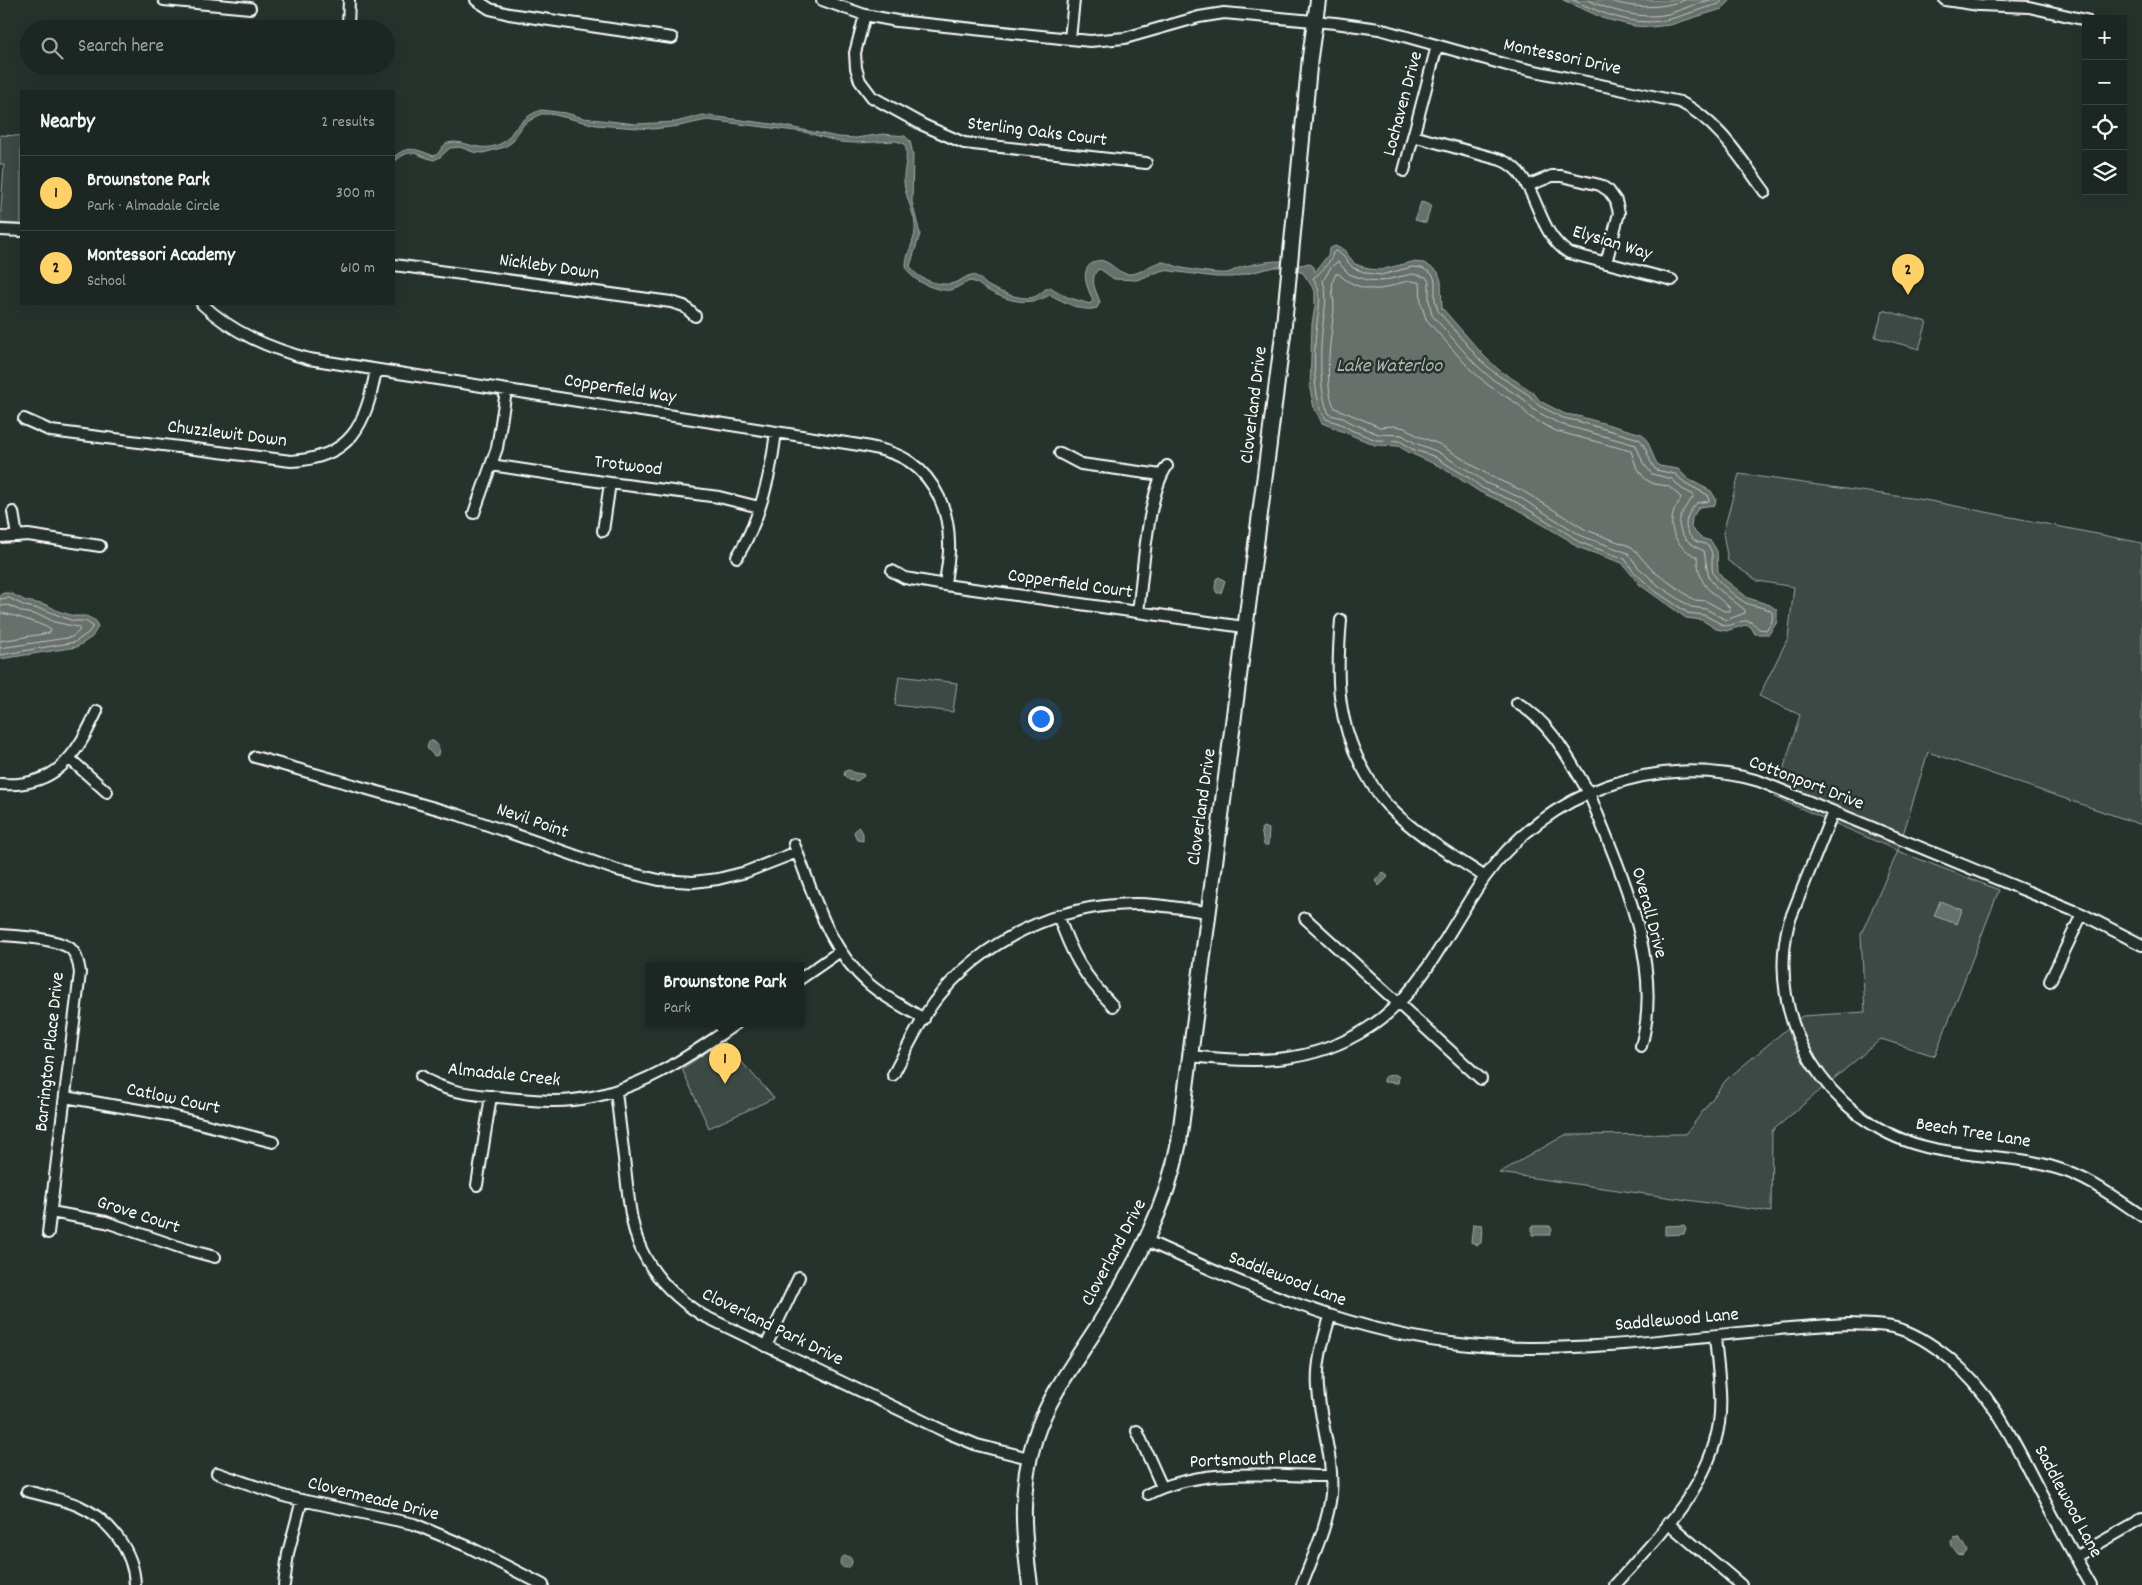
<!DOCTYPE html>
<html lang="en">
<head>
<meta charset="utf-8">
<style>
	body { margin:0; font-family:Dekko,sans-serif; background:#252e2a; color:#f1f3f6 }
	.controls { position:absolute; right:15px; top:15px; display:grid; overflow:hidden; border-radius:0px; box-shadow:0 5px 20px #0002 }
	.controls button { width:45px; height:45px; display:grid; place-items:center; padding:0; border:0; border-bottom:1px solid #3a4340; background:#1c2622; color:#f1f3f6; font:25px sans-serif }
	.you { position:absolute; left:1040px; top:718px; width:18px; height:18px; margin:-12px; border:4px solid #fff; border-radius:50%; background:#1a73e8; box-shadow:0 0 0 8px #1a73e833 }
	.badge { display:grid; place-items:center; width:32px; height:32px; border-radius:50%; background:#ffd166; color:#111; font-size:16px; font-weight:700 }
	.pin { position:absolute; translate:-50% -41px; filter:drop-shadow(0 1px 2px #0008) }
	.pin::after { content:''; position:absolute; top:26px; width:18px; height:15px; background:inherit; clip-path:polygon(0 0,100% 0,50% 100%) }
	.popup { position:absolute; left:646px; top:962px; width:158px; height:65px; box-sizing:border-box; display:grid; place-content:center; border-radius:0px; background:#1c2622; filter:drop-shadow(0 1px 4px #0005); font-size:16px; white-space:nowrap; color:#a0a5a5 }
	.popup b { font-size:19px; color:#f1f3f6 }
	.popup::after { content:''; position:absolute; left:50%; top:100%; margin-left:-10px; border:10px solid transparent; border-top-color:#1c2622 }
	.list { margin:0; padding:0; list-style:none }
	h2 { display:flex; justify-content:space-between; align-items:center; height:65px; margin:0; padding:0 20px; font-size:21px }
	h2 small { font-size:16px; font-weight:400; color:#a0a5a5 }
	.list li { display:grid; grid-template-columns:32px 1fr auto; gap:15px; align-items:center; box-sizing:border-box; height:75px; padding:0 20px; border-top:1px solid #3a4340 }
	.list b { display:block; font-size:19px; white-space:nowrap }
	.list p { margin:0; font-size:16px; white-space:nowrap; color:#a0a5a5 }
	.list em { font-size:16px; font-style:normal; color:#a0a5a5 }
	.icon { flex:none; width:28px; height:28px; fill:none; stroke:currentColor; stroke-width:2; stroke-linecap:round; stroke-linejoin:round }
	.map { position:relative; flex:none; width:2142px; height:1585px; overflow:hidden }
	.search { position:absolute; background:#1c2622; box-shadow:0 5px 20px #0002; left:20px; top:20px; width:375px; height:55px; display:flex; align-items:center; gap:12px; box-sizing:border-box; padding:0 18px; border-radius:28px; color:#a0a5a5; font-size:19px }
	.panel { position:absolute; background:#1c2622; box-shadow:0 5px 20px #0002; left:20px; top:90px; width:375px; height:215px; border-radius:0px }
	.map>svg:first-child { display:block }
	.green { fill:#3e4944; stroke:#9ea4a2 }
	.water { fill:#67706c; stroke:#a4a9a7 }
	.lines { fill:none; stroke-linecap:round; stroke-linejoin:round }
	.shore { stroke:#c2c6c4; stroke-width:1 }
	.minor-casing { stroke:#fff; stroke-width:14 }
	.major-casing { stroke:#fff; stroke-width:18 }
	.minor { stroke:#26332d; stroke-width:10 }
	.major { stroke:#26332d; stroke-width:14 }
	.labels { text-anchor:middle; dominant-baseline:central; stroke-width:5; stroke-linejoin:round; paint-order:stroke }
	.street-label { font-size:19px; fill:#fff; stroke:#26332d }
	.water-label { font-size:20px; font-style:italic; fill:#b3b8b6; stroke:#26332d }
</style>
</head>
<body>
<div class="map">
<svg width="2142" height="1585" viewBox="0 0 2142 1585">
	<rect width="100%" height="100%" fill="#26332d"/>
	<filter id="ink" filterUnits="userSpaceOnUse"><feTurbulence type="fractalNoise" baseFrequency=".02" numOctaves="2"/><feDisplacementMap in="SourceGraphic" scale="10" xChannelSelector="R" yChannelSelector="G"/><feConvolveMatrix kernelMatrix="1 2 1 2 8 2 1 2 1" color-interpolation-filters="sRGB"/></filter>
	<g filter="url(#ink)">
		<path class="green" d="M0,135L21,136V224L0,223L4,165L0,164Z
			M1883,310L1927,322L1919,349L1875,337Z
			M1739,474L1925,500L2142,543V825L1928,752L1898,851L1999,890L1935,1056L1881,1039L1772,1131L1771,1212L1499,1173L1565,1135L1686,1134L1726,1080L1802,1016L1865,1012L1861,934L1898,851L1775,797L1800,715L1759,696L1788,638L1794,587L1758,581L1728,561L1723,533Z
			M899,676L957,683L953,712L895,705Z
			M723,1041L774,1098L709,1128L682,1069Z"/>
		<path class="water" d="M1563,0H1731L1722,9L1670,25L1651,27L1634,26L1605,19Z
			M541,110L566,113L583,118L636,124L676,122L703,115L779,125L838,137L856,138L883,134L905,136L910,141L913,154L912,202L920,234L910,266C916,279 940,287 954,283C960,282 965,276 971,275C978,275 982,281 987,285C997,291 1015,298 1027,298C1040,298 1042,289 1050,287L1067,297L1090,304L1093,300C1088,289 1078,270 1094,262C1107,255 1115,273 1128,274C1141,275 1151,262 1163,262C1170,263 1176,267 1182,268C1193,270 1217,274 1227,273C1232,272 1237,268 1242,267C1253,264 1268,261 1280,261C1294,262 1293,268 1309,263L1314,267L1315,272L1328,255L1329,249L1335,246L1344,250L1355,264L1369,269L1380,270L1412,262L1424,263L1432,268L1438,272L1441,281L1442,308L1484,356L1499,370L1533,392L1540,401L1565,414L1578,416L1642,434C1651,443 1651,456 1659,466L1678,469L1688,479L1711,491L1716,499L1715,505L1699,507L1692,518L1691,528L1701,538L1711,541L1717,551L1718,571L1724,579L1748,598L1770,605L1777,610V622L1769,634H1755L1751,627L1745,625L1726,631L1716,629L1702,620L1686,618L1640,585L1622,563L1577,547L1567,539L1513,507L1480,492L1441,467L1410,453L1398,446L1375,445L1322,423L1314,408L1310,389L1312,324L1315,306V291L1303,273L1286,267H1275L1233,277H1216L1163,270L1137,280L1114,279L1100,269L1096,271C1090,283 1096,290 1100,302L1097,308C1082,313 1063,301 1050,295C1028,307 1007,301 985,289C980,286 977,282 971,281C964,282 959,288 950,290C938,292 907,280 906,265C906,254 914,243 915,231C917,217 905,198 904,182C903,169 909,158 905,144L896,141L855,143L840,142L804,132L707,120L679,126L653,129L596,125L551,114H541L524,124L512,142L505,147L483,153L473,152L460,147L450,148L440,157L434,160C414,155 413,146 394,162V157C408,144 418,150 434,156C441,153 441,145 448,143C464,138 479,155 502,143C507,140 510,135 513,131C522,121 529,114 541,110Z
			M1421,202L1431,205L1426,223L1415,220Z
			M1219,577L1225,581L1221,593H1217L1215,589L1216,579Z
			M4,593H10L26,601L47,605L58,611L74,616H86L96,621L98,627L92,637L77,647L0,659V595Z
			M429,741H433C440,745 439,749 438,755L434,756L427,748Z
			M849,770L855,773L863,774L864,776L857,781L849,780L844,775L845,771Z
			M858,827L863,833V841L857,840L854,832Z
			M1263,827L1269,829L1268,845H1264L1261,829Z
			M1382,872L1385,873L1388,877L1379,886L1375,881Z
			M1940,901L1962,910L1957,924L1934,916Z
			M1395,1074L1399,1077L1398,1083L1384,1082V1077Z
			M1473,1224L1482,1225L1481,1243L1477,1245L1471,1242Z
			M1684,1225L1686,1228L1684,1234L1665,1235V1226Z
			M1532,1226H1550L1552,1230L1550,1235H1532Z
			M1959,1537L1967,1551L1963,1556L1958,1555L1952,1547L1951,1541L1954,1538Z
			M840 1562a6 6 0 1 1 12 0a6 6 0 1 1-12 0Z"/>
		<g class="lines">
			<path class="shore" d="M1573,0C1602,14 1638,28 1670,19C1687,15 1702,8 1719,4L1723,0
				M1588,0C1611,11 1642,20 1668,14C1682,10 1696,3 1710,0
				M1607,0C1634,9 1659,9 1685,0
				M1336,251L1343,256L1353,268L1367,273L1381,275L1412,267L1422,268L1429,272L1433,275L1435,281V300L1438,311L1480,360L1496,374L1529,395L1538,405L1563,418L1577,421L1639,439C1647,446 1647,459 1656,470L1675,474L1685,483L1708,495L1709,501L1697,503C1685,515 1680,531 1697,542C1700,543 1705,543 1708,546C1716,553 1709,567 1714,575C1719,583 1738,599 1746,603C1754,607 1764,606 1772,612C1773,619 1772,625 1766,630L1759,629C1746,614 1741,624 1725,626L1704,615L1688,613L1655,591L1633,571L1625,559L1579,542L1570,535L1516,502L1482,488L1471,479L1433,456L1412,449L1400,441L1376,440L1351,430L1341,424L1326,419C1311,399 1314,348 1317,323C1319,306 1323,293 1313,278C1321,273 1331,262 1333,253Z
				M1338,262L1349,274L1367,280L1381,281L1412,274L1426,277L1429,282V301L1432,315L1475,364L1492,379L1525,400L1534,410L1560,424L1636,445L1643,463L1652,474L1672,479L1682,489L1694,495C1692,500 1686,505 1683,511C1672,531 1688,544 1704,551L1709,578L1717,588L1745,610V613L1726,620L1706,609L1691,607L1659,586L1638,567L1628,553L1582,536L1519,497L1486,483L1474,474L1436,451L1415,443L1402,435L1378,434L1354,424L1343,418L1330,415C1318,397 1320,344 1323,323C1325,308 1328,295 1323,281L1331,267Z
				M1336,274H1339C1349,285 1370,292 1385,288C1396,285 1408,278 1420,283L1421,303L1426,319L1470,369L1488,385L1519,405L1530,417L1556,431L1631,451L1636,466L1645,479L1654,484L1668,486L1681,497C1680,502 1676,506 1674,511C1666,532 1680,549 1697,557C1700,588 1708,588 1729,607L1730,611H1724L1706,601L1694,600L1653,571L1632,547L1586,530L1523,491L1490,476L1439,444L1418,436L1405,428L1395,426L1380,427L1335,408C1322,387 1332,332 1334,308C1334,296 1329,284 1336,274Z
				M0,599L9,598L25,606L45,610L73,621H85L93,626L88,633L75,642L0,655
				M0,606L8,605L23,612L43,616L54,622L78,627L80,630L72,637L67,638L0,648
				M0,613C8,613 46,625 51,630L49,633L0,641"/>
			<g class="minor-casing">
				<path id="minor" d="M164,0L250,8
					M476,0L490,9L509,14L672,38
					M822,0L865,15L897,21L1090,41L1125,38L1199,17L1224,13L1335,23L1379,29L1507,65L1680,102C1718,121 1740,158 1765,192
					M1945,0L1979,5L2029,7L2086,20
					M865,15L855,53L856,68L860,81L872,97L923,125L964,143L1146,163
					M348,26L349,0
					M1070,39L1074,0
					M1413,136L1501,160C1539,174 1533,231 1569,253L1672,280
					M1404,171L1437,46
					M1527,186L1552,176H1561L1600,185L1609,191L1616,201L1619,213L1606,263
					M0,230L21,231
					M394,265L671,302L684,306L695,316
					M202,304C233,333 269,348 309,359L859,445C876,448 896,452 910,462C936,480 949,512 949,543C950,557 946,571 945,585
					M24,419L51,431L291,461C351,458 366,425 376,370
					M1060,453L1081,464L1161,475
					M491,465L610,483L719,497L759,507
					M13,512L17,536
					M474,513L497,448L506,391
					M603,531L610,483
					M0,537L28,535L100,546
					M737,557C760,520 771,474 776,432
					M892,571L905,578L945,585L1244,627
					M1138,612C1143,574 1147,495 1167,466
					M1341,620C1336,677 1336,723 1366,774C1372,785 1378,796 1387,805C1415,834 1452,855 1485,877
					M1517,703C1550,721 1570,761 1589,793C1619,869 1665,963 1641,1046
					M255,757L459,815L617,870L659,880L693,882L718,879L746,872L797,852
					M70,759L107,792
					M0,784C56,788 76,756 97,711
					M1833,812L1789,922C1764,1019 1827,1121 1922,1146C1966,1158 2012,1154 2056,1168C2088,1177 2115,1198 2142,1216
					M794,844C814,894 827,948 869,984C885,998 906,1008 924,1019
					M1058,915C1072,955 1083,975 1113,1006
					M1305,918L1481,1079
					M0,935C19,936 54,938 70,948C77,954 79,965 80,973L48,1233
					M800,979L839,952
					M2050,981L2082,914
					M1190,1056C1255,1063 1311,1065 1368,1028C1424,993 1448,928 1485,877C1546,792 1658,751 1759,781L2082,914L2142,945
					M893,1075C906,1051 918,1024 934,1002C982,940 1058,904 1136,904C1160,904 1184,909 1208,912
					M421,1076C443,1092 471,1094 497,1097C522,1099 548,1103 573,1100C636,1093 687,1058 737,1023
					M616,1091C619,1119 623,1148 626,1176C629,1201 631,1228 642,1251C655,1278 677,1299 702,1315L948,1433L977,1445L1029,1458
					M65,1097L168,1115L273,1142
					M477,1185L491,1096
					M51,1212L106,1222L185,1249L215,1257
					M1147,1241C1251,1288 1354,1334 1469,1345C1596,1357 1724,1329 1851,1324C1866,1325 1881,1324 1896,1328C1916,1333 1933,1345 1949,1358C1993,1395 2012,1438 2038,1488C2055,1521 2073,1553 2091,1585
					M766,1346L799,1277
					M1137,1431L1162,1487
					M217,1473L287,1497L414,1524L469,1547L543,1585
					M27,1491C44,1496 63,1499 79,1506C110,1520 134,1551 135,1585
					M1148,1494C1203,1466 1271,1476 1331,1476
					M1668,1523L1741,1585
					M2075,1557L2142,1519
					M284,1585L288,1553L302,1500
					M1302,1585C1313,1556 1328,1525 1331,1494C1334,1455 1320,1425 1318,1388C1316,1364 1323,1340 1330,1317
					M1615,1585C1656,1539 1710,1487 1719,1423C1723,1395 1717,1364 1715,1336"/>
			</g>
			<g class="major-casing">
				<path id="major" d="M1030,1585C1023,1535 1019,1487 1035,1438C1048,1397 1075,1362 1098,1326C1134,1268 1166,1210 1179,1142L1283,335L1310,57L1318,0"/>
			</g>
			<use href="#minor" class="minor"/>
			<use href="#major" class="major"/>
		</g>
	</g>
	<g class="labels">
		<g class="street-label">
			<text transform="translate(1562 58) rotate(12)">Montessori Drive</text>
			<text transform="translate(1404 104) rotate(-75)">Lochaven Drive</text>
			<text transform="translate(1037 133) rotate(7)">Sterling Oaks Court</text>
			<text transform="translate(1612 244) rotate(17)">Elysian Way</text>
			<text transform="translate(549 268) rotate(8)">Nickleby Down</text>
			<text transform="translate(620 390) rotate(9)">Copperfield Way</text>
			<text transform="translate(1255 405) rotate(-83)">Cloverland Drive</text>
			<text transform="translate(227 435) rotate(7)">Chuzzlewit Down</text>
			<text transform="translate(628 467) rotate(7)">Trotwood</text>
			<text transform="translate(1070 585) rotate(8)">Copperfield Court</text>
			<text transform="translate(1806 784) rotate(21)">Cottonport Drive</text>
			<text transform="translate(1203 807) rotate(-82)">Cloverland Drive</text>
			<text transform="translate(532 822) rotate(19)">Nevil Point</text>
			<text transform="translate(1648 913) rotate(75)">Overall Drive</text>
			<text transform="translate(51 1052) rotate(-84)">Barrington Place Drive</text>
			<text transform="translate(504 1076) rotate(6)">Almadale Creek</text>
			<text transform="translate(173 1100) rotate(12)">Catlow Court</text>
			<text transform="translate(1973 1134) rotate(9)">Beech Tree Lane</text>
			<text transform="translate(138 1216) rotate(18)">Grove Court</text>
			<text transform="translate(1115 1253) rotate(-62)">Cloverland Drive</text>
			<text transform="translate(1287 1280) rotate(21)">Saddlewood Lane</text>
			<text transform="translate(1677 1321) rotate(-5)">Saddlewood Lane</text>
			<text transform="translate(772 1328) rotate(26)">Cloverland Park Drive</text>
			<text transform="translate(1253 1461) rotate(-2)">Portsmouth Place</text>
			<text transform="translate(373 1500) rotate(14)">Clovermeade Drive</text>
			<text transform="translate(2067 1502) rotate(62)">Saddlewood Lane</text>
		</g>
		<g class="water-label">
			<text x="1389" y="367">Lake Waterloo</text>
		</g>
	</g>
</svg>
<div class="controls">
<button>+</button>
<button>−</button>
<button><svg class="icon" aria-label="locate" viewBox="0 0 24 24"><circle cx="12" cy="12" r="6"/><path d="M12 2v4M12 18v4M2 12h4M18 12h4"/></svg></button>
<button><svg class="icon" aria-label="layers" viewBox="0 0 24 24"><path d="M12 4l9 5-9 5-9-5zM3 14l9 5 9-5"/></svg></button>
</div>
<div class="you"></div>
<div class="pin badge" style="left:725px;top:1084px">1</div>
<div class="popup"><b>Brownstone Park</b>Park</div>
<div class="pin badge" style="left:1908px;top:295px">2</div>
<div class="search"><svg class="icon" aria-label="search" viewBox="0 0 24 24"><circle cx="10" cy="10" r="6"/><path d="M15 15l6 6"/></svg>Search here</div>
<section class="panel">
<h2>Nearby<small>2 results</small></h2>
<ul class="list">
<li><span class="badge">1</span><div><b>Brownstone Park</b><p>Park · Almadale Circle</p></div><em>300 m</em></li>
<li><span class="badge">2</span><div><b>Montessori Academy</b><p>School</p></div><em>610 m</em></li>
</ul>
</section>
</div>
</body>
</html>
